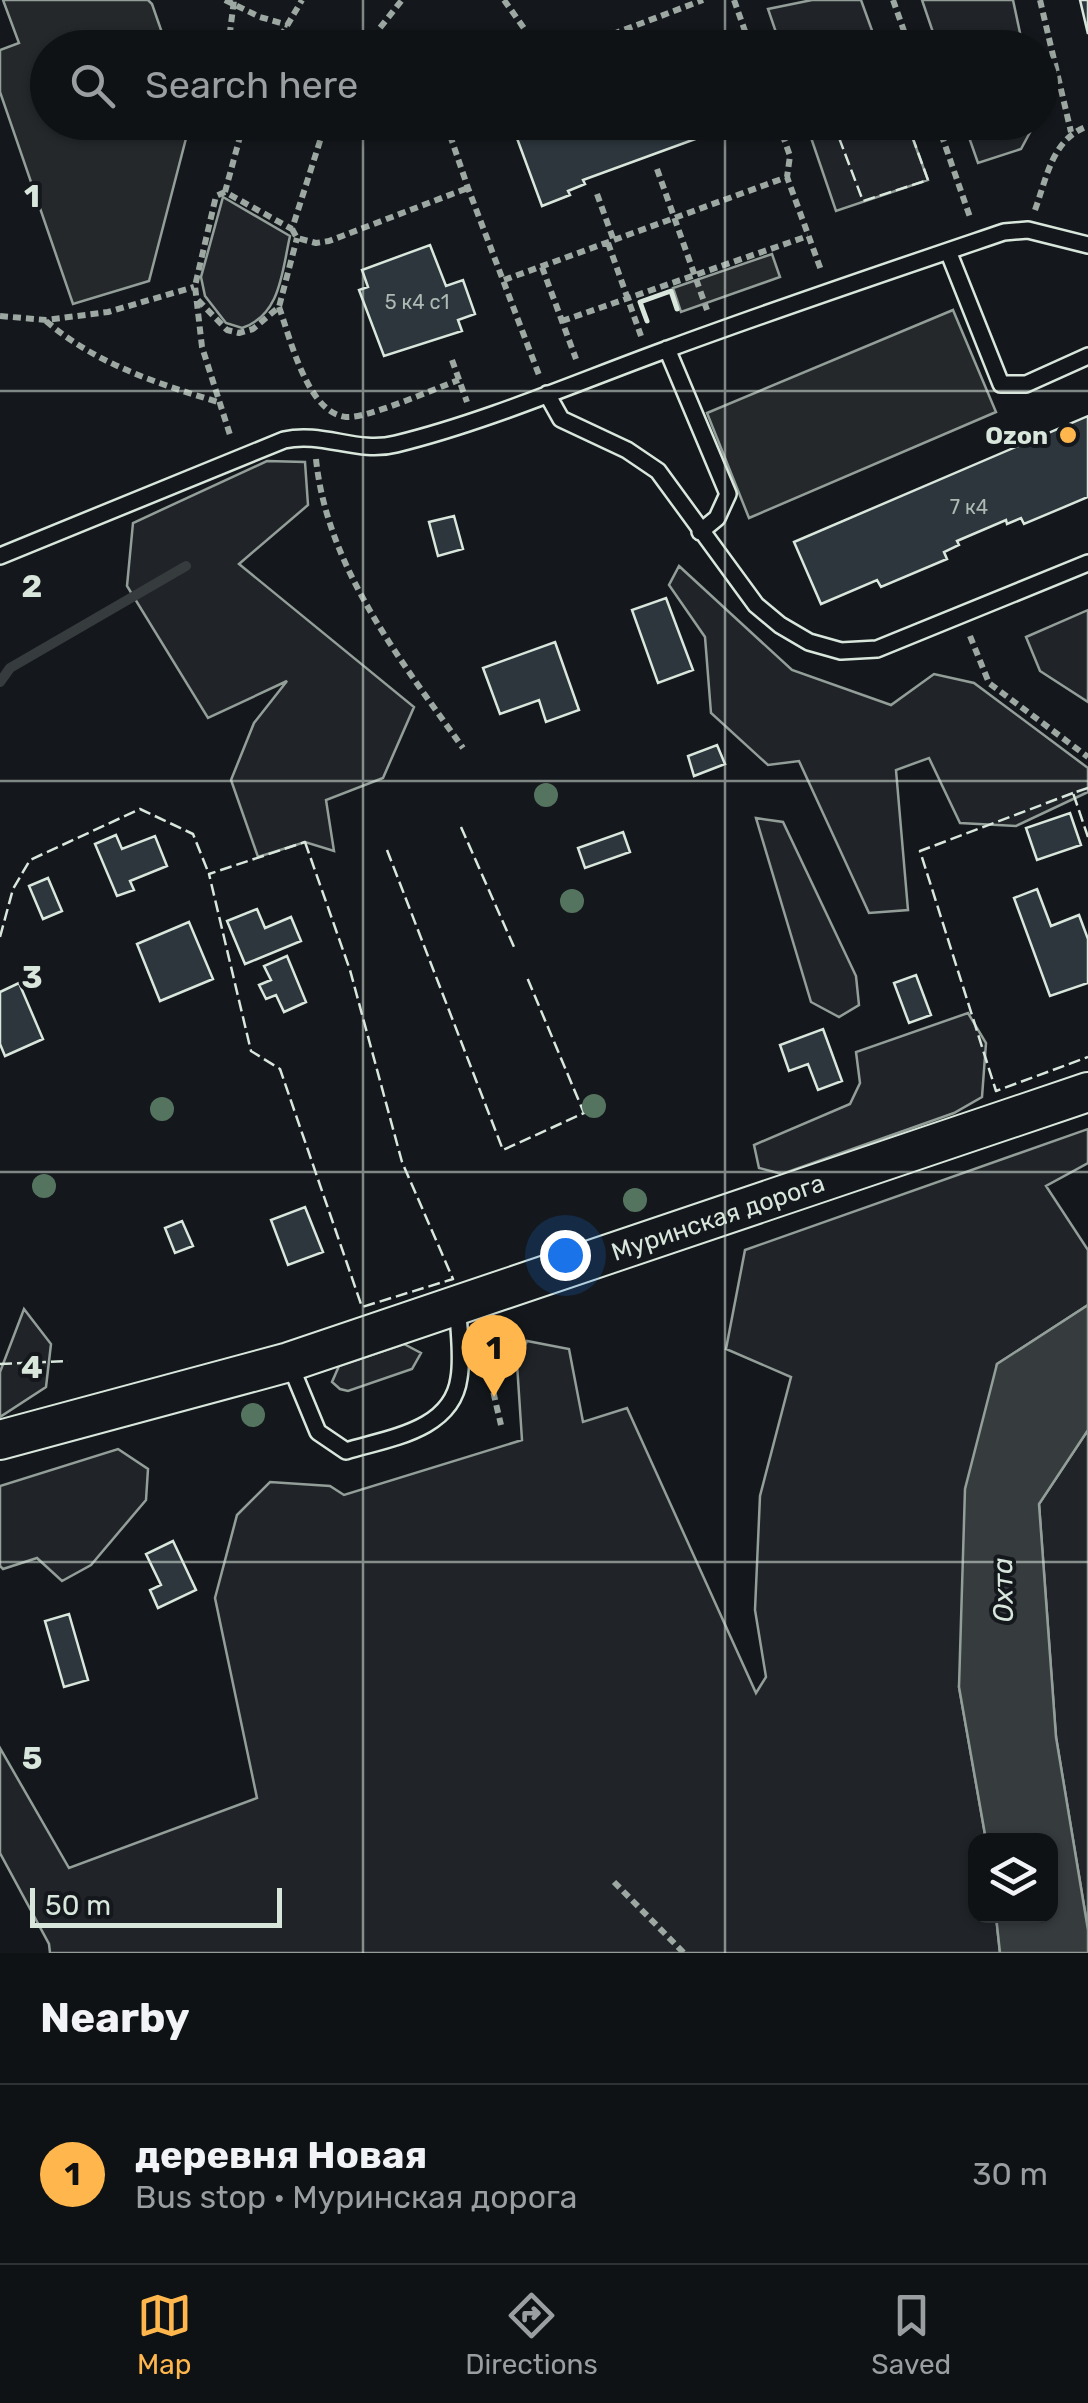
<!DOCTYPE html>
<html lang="en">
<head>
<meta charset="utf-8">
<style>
	body { margin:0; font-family:Rubik,sans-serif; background:#1d2022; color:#f1f3f6 }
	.controls { position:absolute; right:30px; bottom:30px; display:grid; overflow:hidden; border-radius:20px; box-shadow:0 2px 8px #0004 }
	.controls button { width:90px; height:90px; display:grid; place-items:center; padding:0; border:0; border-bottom:2px solid #2f3234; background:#0f1215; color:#f1f3f6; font:50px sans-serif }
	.scale { position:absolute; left:30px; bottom:25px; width:252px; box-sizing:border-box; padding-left:10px; border:5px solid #d8e6dc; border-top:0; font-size:28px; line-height:35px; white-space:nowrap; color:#d8e6dc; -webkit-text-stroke:8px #14181c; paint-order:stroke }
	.you { position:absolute; left:565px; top:1255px; width:35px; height:35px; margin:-25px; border:8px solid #fff; border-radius:50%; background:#1a73e8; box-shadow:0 0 0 15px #1a73e833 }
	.badge { display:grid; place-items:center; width:65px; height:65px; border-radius:50%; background:#ffb74d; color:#111; font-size:32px; font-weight:700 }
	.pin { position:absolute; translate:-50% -82px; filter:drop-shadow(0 2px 5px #0008) }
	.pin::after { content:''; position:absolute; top:52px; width:35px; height:30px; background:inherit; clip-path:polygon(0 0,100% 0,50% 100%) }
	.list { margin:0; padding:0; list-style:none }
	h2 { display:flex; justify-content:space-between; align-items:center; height:130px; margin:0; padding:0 40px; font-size:42px }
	h2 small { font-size:32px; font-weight:400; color:#9b9ea0 }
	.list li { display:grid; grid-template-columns:65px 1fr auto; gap:30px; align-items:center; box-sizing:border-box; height:180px; padding:0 40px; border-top:2px solid #2f3234 }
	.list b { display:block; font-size:38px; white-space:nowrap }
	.list p { margin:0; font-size:32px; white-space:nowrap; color:#9b9ea0 }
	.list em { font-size:32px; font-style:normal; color:#9b9ea0 }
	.icon { flex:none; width:55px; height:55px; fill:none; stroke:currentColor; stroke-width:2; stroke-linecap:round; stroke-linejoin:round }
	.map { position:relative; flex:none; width:1088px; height:1953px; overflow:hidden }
	.search { position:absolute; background:#0f1215; box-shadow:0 2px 8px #0004; left:30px; right:30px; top:30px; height:110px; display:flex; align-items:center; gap:25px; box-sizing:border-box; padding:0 35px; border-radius:55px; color:#9b9ea0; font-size:38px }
	.sheet { height:310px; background:#0f1215 }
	nav { display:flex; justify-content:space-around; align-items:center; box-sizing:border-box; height:140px; border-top:2px solid #2f3234; background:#0f1215; font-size:28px; color:#9b9ea0 }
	nav a { display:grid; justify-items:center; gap:5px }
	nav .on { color:#ffb74d }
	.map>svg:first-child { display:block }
	.green { fill:#202428; stroke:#939e99; stroke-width:2.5 }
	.parking { fill:#24282b; stroke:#939e99; stroke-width:2.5 }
	.water { fill:#363b3e; stroke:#939e99; stroke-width:2.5 }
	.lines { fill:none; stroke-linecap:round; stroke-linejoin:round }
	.stream { stroke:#363b3e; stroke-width:10 }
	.building { fill:#2c363c; stroke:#d8e6dc; stroke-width:2.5 }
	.service-casing { stroke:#d8e6dc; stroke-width:20 }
	.tertiary-casing { stroke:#d8e6dc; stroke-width:42 }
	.path { stroke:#9da8a2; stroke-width:6; stroke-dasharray:8 5; stroke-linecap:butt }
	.service { stroke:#14181c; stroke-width:15 }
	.tertiary { stroke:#14181c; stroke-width:38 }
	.fence { stroke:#d8e6dc; stroke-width:2.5; stroke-dasharray:12 5; stroke-linecap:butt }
	.wall { stroke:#d8e6dc; stroke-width:5 }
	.tree { fill:#55745f }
	.grid { fill:none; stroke:#d8e6dc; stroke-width:2.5; stroke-opacity:0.55 }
	.poi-dot { fill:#ffb74d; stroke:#14181c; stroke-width:4 }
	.labels { text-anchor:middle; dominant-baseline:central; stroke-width:8; stroke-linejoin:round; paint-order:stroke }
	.number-label { font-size:20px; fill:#adbab4 }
	.poi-label { font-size:25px; font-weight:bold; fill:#d8e6dc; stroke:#14181c; text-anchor:end }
	.street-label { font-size:25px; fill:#d8e6dc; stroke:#14181c }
	.water-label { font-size:28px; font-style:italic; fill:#d8e6dc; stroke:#14181c }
	.grid-label { font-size:32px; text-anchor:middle; font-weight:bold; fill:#d8e6dc; stroke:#14181c; stroke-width:8; stroke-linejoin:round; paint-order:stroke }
</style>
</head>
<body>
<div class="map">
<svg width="1088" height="1953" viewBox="0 0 1088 1953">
	<rect width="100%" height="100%" fill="#14181c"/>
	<path class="green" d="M812,0H861L878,47H781L768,9Z
		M922,0H1013L1023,47H938Z
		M806,123H907L928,180L836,211Z
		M964,123V122L1035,123L1021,149L978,163Z
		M223,197L290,236C282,271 281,315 242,328L226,323L205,296L201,277Z
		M267,461L305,462L308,505L239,564L414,707L383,778L326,800L334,851L305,842L258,857L231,780L254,723L287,681L208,718L127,586L133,523Z
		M679,566L792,670L891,705L934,674L974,683L1088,768V792L1016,826L960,823L929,758L896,770L908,910L869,913L799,761L768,765L711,713L705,637L669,585Z
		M1088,610V702L1040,671L1026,637Z
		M756,818L783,822L856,976L859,1005L839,1017L811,1002Z
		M968,1013L986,1043L982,1097L954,1113L782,1174L759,1168L754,1145L850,1104L860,1083L856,1052Z
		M1088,1129V1163L1046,1186L1088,1250V1305L997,1364L959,1687L986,1840H976V1916H996L1000,1953H50L49,1944L0,1853V1748L69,1868L257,1798L215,1598L237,1515L270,1482L330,1486L344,1495L522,1440L517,1364L527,1341L569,1349L583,1422L627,1408L756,1693L766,1677L755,1610L760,1496L791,1377L726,1349L745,1250Z
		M24,1309L51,1344L46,1387L0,1417V1372Z
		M404,1344L421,1353L412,1369L348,1391L340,1389L332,1382L339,1366Z
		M1088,1430V1930L1056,1737L1039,1504Z
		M118,1449L148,1469L146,1500L91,1565L62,1581L37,1558L3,1569L0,1566V1486Z"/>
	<path class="parking" d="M3,0H148L152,4L167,47L48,48V122L190,123L149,281L73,304L0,92V50L19,43Z
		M772,254L780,277L681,312L673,288Z
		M953,310L996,412L749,518L707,413Z"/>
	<path class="water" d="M1088,1305V1430L1039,1504L1056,1737L1088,1930V1953H1000L996,1916H1050V1840H986L959,1687L965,1489L997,1364Z"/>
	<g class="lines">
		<path class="stream" d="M0,682L10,668L186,566"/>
	</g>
	<path class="building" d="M1080,0H1088V34Z
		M511,122H726L696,134L698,138L583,180L585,184L568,191L570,195L542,206Z
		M430,245L446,286L463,280L475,314L458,320L462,331L384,356L359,290L368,287L362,270Z
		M1088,416V497L1024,524L1021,518L1007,524L1006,520L957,541L959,545L944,552L947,559L881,587L877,580L821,604L794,542Z
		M454,516L463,549L438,556L429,522Z
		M666,598L693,670L658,683L632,610Z
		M555,642L579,710L546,722L539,700L500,714L483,668Z
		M717,745L725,764L694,776L688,756Z
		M1070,813L1081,845L1037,860L1026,828Z
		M623,832L630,852L585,868L578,848Z
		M116,835L122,849L155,836L167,866L130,881L134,890L117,896L95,844Z
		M48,878L62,911L43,919L29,886Z
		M1037,889L1051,926L1079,915L1088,939V983L1050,996L1014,898Z
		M257,909L265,928L291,917L301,941L245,964L227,921Z
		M189,922L213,979L160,1001L137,944Z
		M287,956L306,1002L284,1012L276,995L266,999L259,985L271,980L264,966Z
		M916,975L931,1015L909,1023L894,983Z
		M19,983L43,1039L5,1056L0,1044V992Z
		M823,1029L842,1081L818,1090L808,1064L789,1071L780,1045Z
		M305,1207L323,1252L288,1265L271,1220Z
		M182,1221L193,1246L175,1253L165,1228Z
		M173,1541L196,1590L158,1608L150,1590L161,1585L146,1554Z
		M69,1614L88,1680L64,1687L45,1621Z"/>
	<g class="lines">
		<g class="service-casing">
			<path id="service" d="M948,251L1001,384H1026L1088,356
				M667,349L728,494L717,518L700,532
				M547,394L561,419L627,450L658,471L756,605L780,625L809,642L841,651L877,649L1088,563
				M0,556L284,440C323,431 357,454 396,444C486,422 580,381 668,349C779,308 892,270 1004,232L1028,230L1088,245
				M289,1362L318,1432L346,1451C388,1438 452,1431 459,1378C463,1355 458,1329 458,1306"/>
		</g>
		<g class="tertiary-casing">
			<g id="tertiary">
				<path id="s1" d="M0,1440L289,1362L1088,1092"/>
			</g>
		</g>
		<path class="path" d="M225,0L260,17L288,25
			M504,0L538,48
			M734,0L751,48
			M893,0L910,48
			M1040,0L1071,132
			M228,48L234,0
			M274,48L302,0
			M364,48L402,0
			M576,48L703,0
			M913,48L936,40
			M1040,74L1056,70
			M244,122L225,192L292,229L326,122
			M450,122L451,138L468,188L539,375
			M778,122L790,156L787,177
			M937,122L971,220
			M908,125L916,122
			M657,169L707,310
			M225,192L216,196L195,286L202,347L231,438
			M597,194L614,241
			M1035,210C1047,177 1052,139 1088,126
			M292,229L297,238L316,243L329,241L468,188
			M608,243L641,336
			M542,267L576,359
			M504,280L787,177L821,270
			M198,300L227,330L239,333L253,329L279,307L297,238
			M279,307C290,337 307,413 346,417C367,419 436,388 459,380
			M0,316L46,320L108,312L194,287
			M46,321C96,364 156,383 218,402
			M562,321L808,236
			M452,360L467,402
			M316,459C327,568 402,662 463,748
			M970,636L989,683L1088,757
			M499,1329C482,1358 494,1394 501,1425
			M614,1882L684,1953"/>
		<use href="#service" class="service"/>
		<use href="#tertiary" class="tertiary"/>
		<path class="fence" d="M833,122L863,201L928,180L907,122
			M1088,788L1073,793L1088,837
			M1073,793L920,851L996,1091L1088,1057
			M461,827L514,947
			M305,842L350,970L402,1162L453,1279L362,1307L280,1069L251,1051L209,874Z
			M387,850L503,1150L584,1113L526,975
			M0,937L13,889L30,860L140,809L193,834L209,874
			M0,1364L68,1361"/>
		<path class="wall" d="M647,321L640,302L671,291L677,309"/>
	</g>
	<g class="tree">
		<circle cx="546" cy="795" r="12"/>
		<circle cx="572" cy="901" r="12"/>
		<circle cx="594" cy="1106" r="12"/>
		<circle cx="162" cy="1109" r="12"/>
		<circle cx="44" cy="1186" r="12"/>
		<circle cx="635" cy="1200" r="12"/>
		<circle cx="253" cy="1415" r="12"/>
	</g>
	<path class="grid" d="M363,0V48M725,0V48M363,122V1953M725,122V1953M0,391H1088M0,781H1088M0,1172H1088M0,1562H1088"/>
	<circle class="poi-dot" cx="1068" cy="435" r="10"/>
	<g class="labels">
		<g class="number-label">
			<text x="417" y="302">5 к4 с1</text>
			<text x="969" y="507">7 к4</text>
		</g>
		<g class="poi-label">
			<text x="1048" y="435">Ozon</text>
		</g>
		<g class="street-label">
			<text stroke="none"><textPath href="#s1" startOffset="752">Муринская дорога</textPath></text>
		</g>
		<g class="water-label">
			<text transform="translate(1003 1590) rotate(-91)">Охта</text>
		</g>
	</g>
	<g class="grid-label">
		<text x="32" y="207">1</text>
		<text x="32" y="597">2</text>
		<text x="32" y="988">3</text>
		<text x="32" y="1378">4</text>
		<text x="32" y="1769">5</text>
	</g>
</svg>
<div class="controls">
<button><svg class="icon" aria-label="layers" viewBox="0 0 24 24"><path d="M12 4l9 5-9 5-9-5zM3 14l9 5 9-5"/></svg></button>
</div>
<div class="scale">50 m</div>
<div class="you"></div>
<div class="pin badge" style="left:494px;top:1397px">1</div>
<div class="search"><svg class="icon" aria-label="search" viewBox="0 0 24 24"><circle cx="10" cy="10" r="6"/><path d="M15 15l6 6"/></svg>Search here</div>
</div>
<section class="sheet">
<h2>Nearby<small></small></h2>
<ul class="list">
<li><span class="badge">1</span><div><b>деревня Новая</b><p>Bus stop · Муринская дорога</p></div><em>30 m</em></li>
</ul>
</section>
<nav>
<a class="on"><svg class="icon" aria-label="map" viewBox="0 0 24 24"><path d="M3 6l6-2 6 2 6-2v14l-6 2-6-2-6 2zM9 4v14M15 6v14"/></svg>Map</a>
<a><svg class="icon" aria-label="directions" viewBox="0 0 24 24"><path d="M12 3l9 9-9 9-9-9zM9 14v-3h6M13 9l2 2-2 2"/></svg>Directions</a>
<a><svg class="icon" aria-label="saved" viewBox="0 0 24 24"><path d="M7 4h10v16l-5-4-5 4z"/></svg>Saved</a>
</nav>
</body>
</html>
